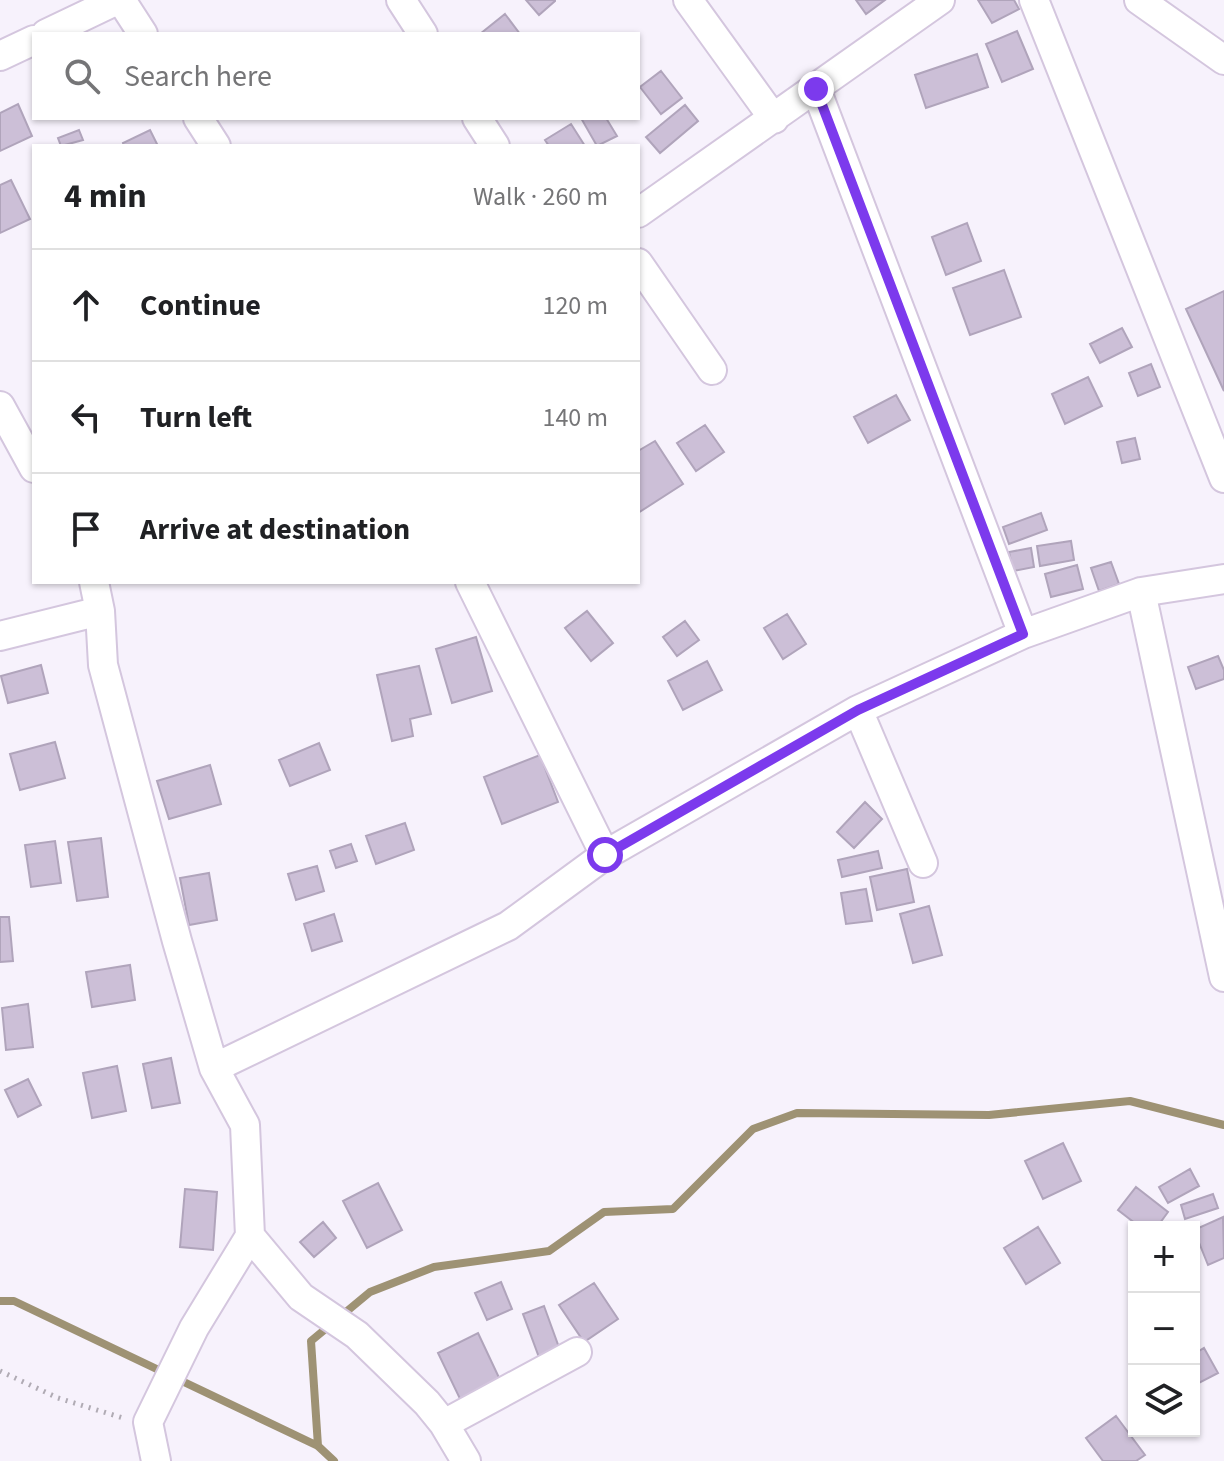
<!DOCTYPE html>
<html lang="en">
<head>
<meta charset="utf-8">
<style>
	body { margin:0; font-family:"Source Sans 3",sans-serif; background:#f6f6f6; color:#202124 }
	.controls { position:absolute; right:24px; bottom:24px; display:grid; overflow:hidden; border-radius:0px; box-shadow:0 2px 6px #0004 }
	.controls button { width:72px; height:72px; display:grid; place-items:center; padding:0; border:0; border-bottom:2px solid #e0e0e0; background:#fff; color:#202124; font:40px sans-serif }
	.stop { position:absolute; width:24px; height:24px; margin:-18px; border:6px solid #7c3aed; border-radius:50%; background:#fff }
	.stop.end { background:#7c3aed; border-color:#fff; box-shadow:0 2px 8px #0008 }
	.list { margin:0; padding:0; list-style:none }
	h2 { display:flex; justify-content:space-between; align-items:center; height:104px; margin:0; padding:0 32px; font-size:34px }
	h2 small { font-size:26px; font-weight:400; color:#757577 }
	.list li { display:grid; grid-template-columns:52px 1fr auto; gap:24px; align-items:center; box-sizing:border-box; height:112px; padding:0 32px; border-top:2px solid #e0e0e0 }
	.list b { display:block; font-size:30px; white-space:nowrap }
	.list em { font-size:26px; font-style:normal; color:#757577 }
	.icon { flex:none; width:44px; height:44px; fill:none; stroke:currentColor; stroke-width:2; stroke-linecap:round; stroke-linejoin:round }
	.map { position:relative; flex:none; width:1224px; height:1461px; overflow:hidden }
	.search { position:absolute; background:#fff; box-shadow:0 2px 6px #0004; left:32px; top:32px; width:608px; height:88px; display:flex; align-items:center; gap:20px; box-sizing:border-box; padding:0 28px; border-radius:0px; color:#757577; font-size:30px }
	.panel { position:absolute; background:#fff; box-shadow:0 2px 6px #0004; left:32px; top:144px; width:608px; height:440px; border-radius:0px }
	.map>svg:first-child { display:block }
	.lines { fill:none; stroke-linecap:round; stroke-linejoin:round }
	.stream { stroke:#9e9274; stroke-width:8 }
	.building { fill:#ccbfd7; stroke:#b0a4bb; stroke-width:2 }
	.street-casing { stroke:#d4c6de; stroke-width:32 }
	.path { stroke:#b0abb4; stroke-width:5; stroke-dasharray:2 6; stroke-linecap:butt }
	.street { stroke:#fff; stroke-width:28 }
	.route { stroke:#7c3aed; stroke-width:10 }
</style>
</head>
<body>
<div class="map">
<svg width="1224" height="1461" viewBox="0 0 1224 1461">
	<rect width="100%" height="100%" fill="#f7f2fc"/>
	<g class="lines">
		<path class="stream" d="M0,1301H14L318,1446L334,1461
			M318,1446L311,1341L370,1292L434,1267L549,1251L604,1212L673,1209L753,1129L797,1113L989,1115L1130,1101L1224,1125"/>
	</g>
	<path class="building" d="M526,0H555V1L539,15Z
		M856,0H885L866,14Z
		M978,0H1014L1019,9L992,23Z
		M505,14L520,34H480Z
		M1017,31L1033,69L1002,82L986,44Z
		M977,54L988,87L926,108L915,75Z
		M661,71L682,98L661,114L640,87Z
		M18,104L32,136L0,151V113Z
		M685,105L698,121L660,153L646,137Z
		M581,118H606L617,136L597,146Z
		M571,124L585,146H549L545,140Z
		M79,130L83,140L61,146L58,138Z
		M150,130L158,146H124L123,143Z
		M11,180L30,219L0,233V185Z
		M967,223L981,261L946,275L932,237Z
		M1004,270L1021,317L970,335L953,288Z
		M1224,291V391L1186,309Z
		M1122,328L1132,347L1100,363L1090,344Z
		M1151,364L1160,387L1138,396L1129,373Z
		M1088,377L1102,406L1065,424L1052,394Z
		M896,395L910,420L868,443L854,417Z
		M705,425L724,452L696,471L677,443Z
		M1135,438L1140,459L1122,463L1117,442Z
		M655,441L683,484L638,513V451Z
		M1041,513L1047,530L1009,544L1003,527Z
		M1071,541L1074,560L1040,566L1037,546Z
		M1031,548L1034,567L1013,571L1009,552Z
		M1111,562L1119,584L1099,591L1091,568Z
		M1077,565L1083,589L1051,597L1045,574Z
		M587,611L613,643L591,661L565,628Z
		M787,614L806,644L783,659L764,628Z
		M685,621L699,640L677,656L663,637Z
		M476,637L492,691L452,703L436,649Z
		M1218,656L1224,670V679L1196,689L1188,667Z
		M707,661L722,690L683,710L668,681Z
		M41,665L48,693L8,703L1,676Z
		M419,666L431,714L410,719L413,736L392,741L377,675Z
		M55,742L65,778L20,790L10,754Z
		M319,743L330,770L290,786L279,760Z
		M540,755L558,802L502,824L484,777Z
		M210,765L221,804L169,819L157,781Z
		M865,802L882,819L854,848L837,832Z
		M405,823L414,850L376,864L366,836Z
		M101,838L108,897L77,901L68,842Z
		M55,841L61,883L31,887L25,845Z
		M351,844L357,861L336,868L330,851Z
		M878,851L882,868L842,877L838,860Z
		M317,866L324,891L296,900L288,874Z
		M907,869L914,902L877,910L870,877Z
		M209,873L217,920L189,925L180,878Z
		M866,889L872,921L846,924L841,893Z
		M929,906L942,955L913,963L900,914Z
		M334,914L342,941L312,951L304,924Z
		M0,917H9L13,961L0,962Z
		M130,965L135,1000L92,1007L86,972Z
		M28,1004L33,1047L6,1050L2,1008Z
		M171,1058L180,1103L152,1108L143,1064Z
		M117,1066L126,1111L92,1118L83,1073Z
		M28,1079L41,1105L18,1117L5,1090Z
		M1063,1143L1081,1181L1043,1199L1025,1161Z
		M1190,1169L1199,1186L1168,1203L1159,1187Z
		M378,1183L402,1230L367,1248L343,1201Z
		M1136,1187L1168,1212L1157,1227H1140L1118,1210Z
		M185,1189L217,1192L213,1250L180,1247Z
		M1213,1194L1218,1208L1185,1219L1181,1205Z
		M1223,1217L1224,1258L1208,1265L1194,1230Z
		M323,1222L336,1238L314,1257L300,1242Z
		M1038,1227L1060,1263L1026,1284L1004,1248Z
		M501,1282L512,1309L487,1320L475,1293Z
		M594,1283L618,1319L584,1342L559,1305Z
		M544,1306L561,1353L540,1360L523,1314Z
		M478,1333L502,1384L462,1403L438,1353Z
		M1204,1348L1218,1373L1197,1384L1194,1378V1354Z
		M1116,1416L1145,1455L1136,1461H1103L1086,1438Z"/>
	<g class="lines">
		<g class="street-casing">
			<path id="street" d="M121,0L143,34
				M401,0L423,34
				M688,0L774,119
				M1034,0L1224,478
				M1139,0L1224,60
				M46,34L117,0
				M0,56L34,40
				M816,89L1023,634L1141,592L1224,579
				M198,118L216,146
				M477,118L495,146
				M638,213L940,0
				M638,263L712,370
				M0,406L34,468
				M94,582L100,611L103,665L177,941L214,1068L245,1125L250,1236L194,1328L148,1422L156,1461
				M470,582L605,855
				M1141,592L1224,977
				M0,636L100,611
				M858,710L1023,634
				M214,1068L508,926L605,855L858,710L923,863
				M250,1236L301,1297L357,1335L427,1403L444,1424L466,1461
				M444,1424L577,1352"/>
		</g>
		<path class="path" d="M0,1371L58,1398L123,1418"/>
		<use href="#street" class="street"/>
	</g>
	<g class="lines">
		<path class="route" d="M605,855L858,710L1023,634L816,89"/>
	</g>
</svg>
<div class="controls">
<button>+</button>
<button>−</button>
<button><svg class="icon" aria-label="layers" viewBox="0 0 24 24"><path d="M12 4l9 5-9 5-9-5zM3 14l9 5 9-5"/></svg></button>
</div>
<div class="stop" style="left:605px;top:855px"></div>
<div class="stop end" style="left:816px;top:89px"></div>
<div class="search"><svg class="icon" aria-label="search" viewBox="0 0 24 24"><circle cx="10" cy="10" r="6"/><path d="M15 15l6 6"/></svg>Search here</div>
<section class="panel">
<h2>4 min<small>Walk · 260 m</small></h2>
<ul class="list">
<li><svg class="icon" aria-label="ahead" viewBox="0 0 24 24"><path d="M12 20V5M6 11l6-6 6 6"/></svg><div><b>Continue</b></div><em>120 m</em></li>
<li><svg class="icon" aria-label="left" viewBox="0 0 24 24"><path d="M17 20v-9H6M10 6l-5 5 5 5"/></svg><div><b>Turn left</b></div><em>140 m</em></li>
<li><svg class="icon" aria-label="arrive" viewBox="0 0 24 24"><path d="M6 21V4h12l-3 4 3 4H6"/></svg><div><b>Arrive at destination</b></div></li>
</ul>
</section>
</div>
</body>
</html>
